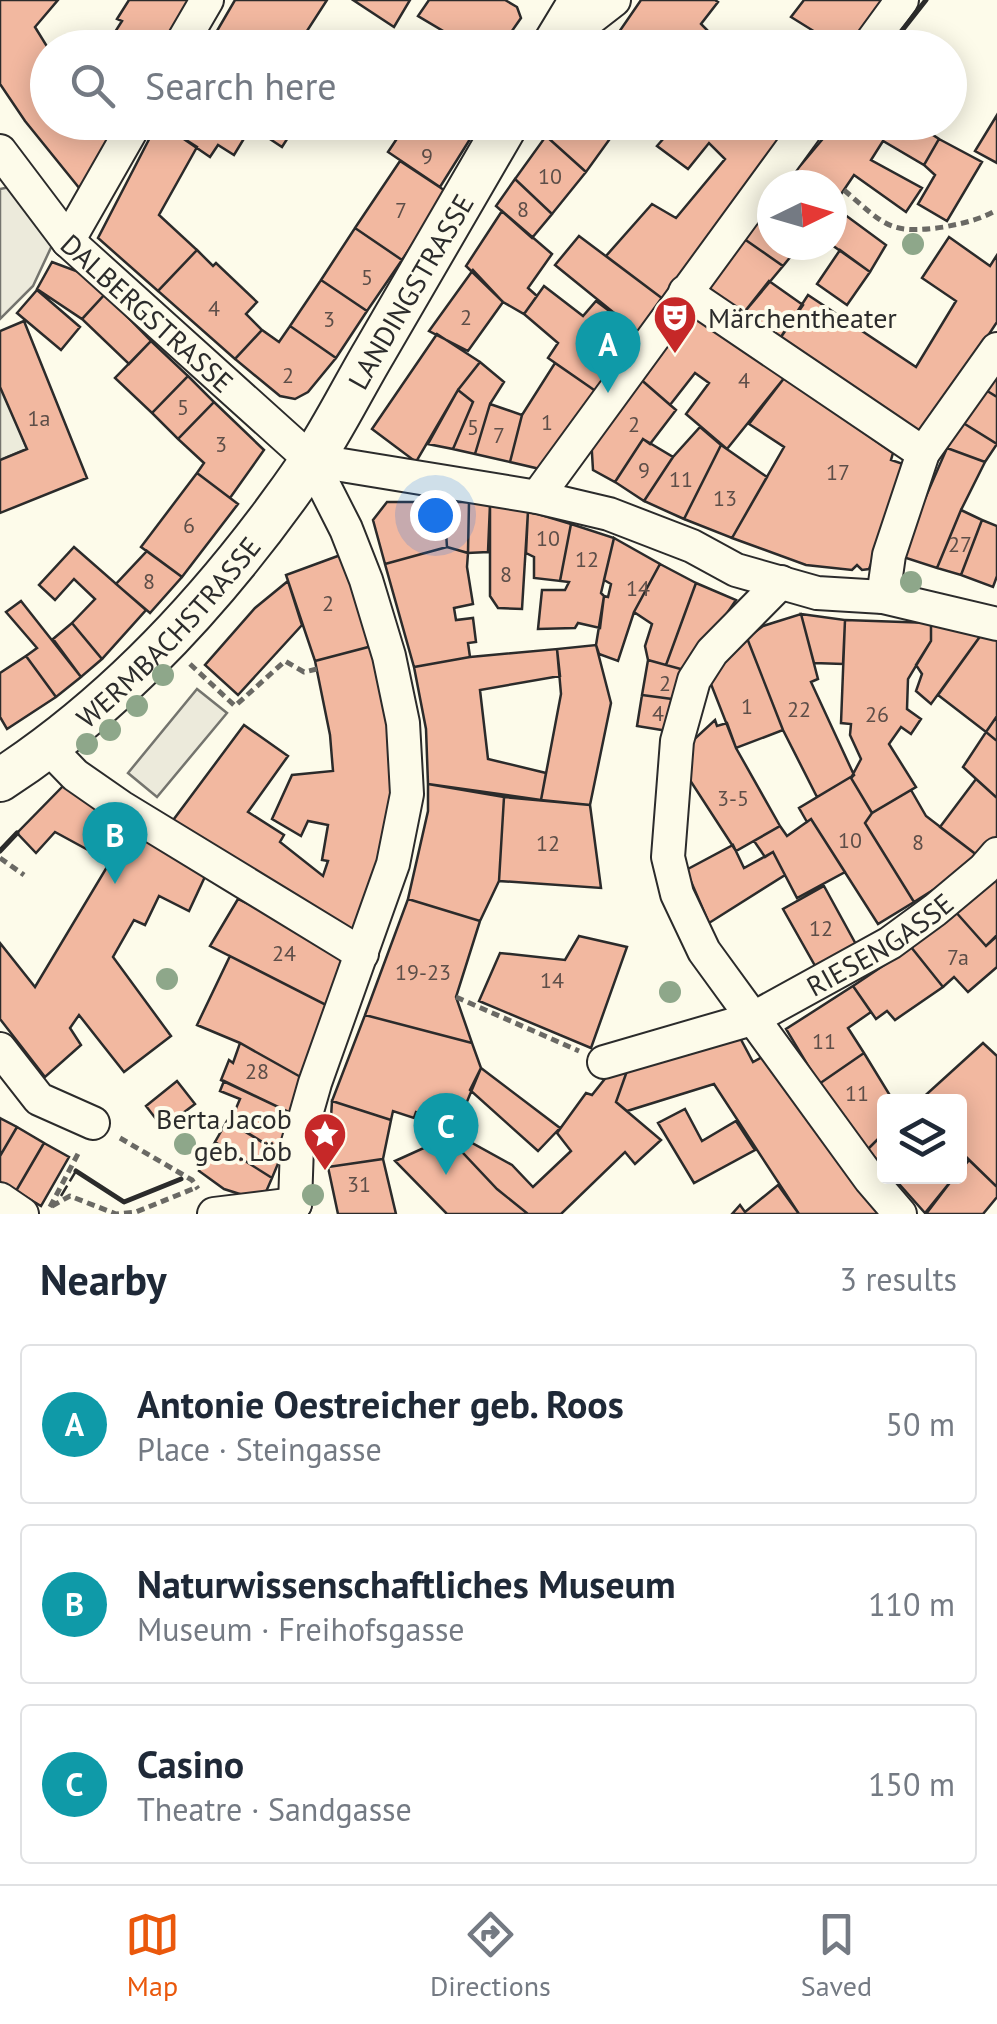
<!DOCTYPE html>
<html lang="en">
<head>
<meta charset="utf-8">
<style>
	body { margin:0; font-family:"PT Sans",sans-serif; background:#f2f2f3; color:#1f2937 }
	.controls { position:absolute; right:30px; bottom:30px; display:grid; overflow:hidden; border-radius:10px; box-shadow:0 5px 25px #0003 }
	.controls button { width:90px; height:90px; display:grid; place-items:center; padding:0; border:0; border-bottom:2px solid #e0e1e3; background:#fff; color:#1f2937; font:50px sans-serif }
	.compass { position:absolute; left:757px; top:170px; width:90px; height:90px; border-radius:50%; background:#fff; box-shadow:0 5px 25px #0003; rotate:85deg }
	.you { position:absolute; left:435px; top:515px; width:35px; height:35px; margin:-25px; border:8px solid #fff; border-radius:50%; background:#1a73e8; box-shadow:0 0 0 15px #1a73e833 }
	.badge { display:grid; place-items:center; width:65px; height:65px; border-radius:50%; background:#ea580c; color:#fff; font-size:32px; font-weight:700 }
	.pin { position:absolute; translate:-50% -82px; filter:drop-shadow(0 2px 5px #0008) }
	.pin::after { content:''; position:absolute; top:52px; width:35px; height:30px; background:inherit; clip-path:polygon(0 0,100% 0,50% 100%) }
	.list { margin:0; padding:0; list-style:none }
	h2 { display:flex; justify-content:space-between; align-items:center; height:130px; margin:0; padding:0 40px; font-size:42px }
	h2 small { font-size:32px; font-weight:400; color:#747a83 }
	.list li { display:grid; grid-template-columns:65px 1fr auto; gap:30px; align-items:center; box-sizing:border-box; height:160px; margin:0 20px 20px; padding:0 20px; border:2px solid #e0e1e3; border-radius:10px }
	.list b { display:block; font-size:38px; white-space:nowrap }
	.list p { margin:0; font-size:32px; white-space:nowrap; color:#747a83 }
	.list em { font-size:32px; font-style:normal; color:#747a83 }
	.icon { flex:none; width:55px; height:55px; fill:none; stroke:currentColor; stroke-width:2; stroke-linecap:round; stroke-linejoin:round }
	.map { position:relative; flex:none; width:997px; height:1214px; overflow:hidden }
	.search { position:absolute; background:#fff; box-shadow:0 5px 25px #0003; left:30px; right:30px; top:30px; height:110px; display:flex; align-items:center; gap:25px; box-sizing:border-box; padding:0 35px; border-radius:55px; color:#747a83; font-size:38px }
	.sheet { height:670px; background:#fff }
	nav { display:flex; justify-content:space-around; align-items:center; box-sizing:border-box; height:140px; border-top:2px solid #e0e1e3; background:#fff; font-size:28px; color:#747a83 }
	nav a { display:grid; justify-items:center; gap:5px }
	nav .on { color:#ea580c }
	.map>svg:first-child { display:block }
	.green { fill:#ecebdb; stroke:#74746e; stroke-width:2.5 }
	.parking { fill:#eceadb; stroke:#74746e; stroke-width:2.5 }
	.building { fill:#f2b8a0; stroke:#2b2b2b; stroke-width:2.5 }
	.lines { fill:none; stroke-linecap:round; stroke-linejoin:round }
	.minor-casing { stroke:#2b2b2b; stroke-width:36 }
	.major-casing { stroke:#2b2b2b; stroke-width:46 }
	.path { stroke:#6a6964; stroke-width:5; stroke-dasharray:8 5; stroke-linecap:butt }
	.minor { stroke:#fdfbea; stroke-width:32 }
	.major { stroke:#fdfbea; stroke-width:42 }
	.fence { stroke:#2b2b2b; stroke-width:2.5; stroke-dasharray:12 5; stroke-linecap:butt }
	.wall { stroke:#2b2b2b; stroke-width:5 }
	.tree { fill:#8ea78a }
	.labels { text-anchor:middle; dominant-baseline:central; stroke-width:8; stroke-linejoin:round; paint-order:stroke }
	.number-label { font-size:22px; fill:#5d4e48 }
	.street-label { font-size:28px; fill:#2b2b2b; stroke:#fdfbea }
	.poi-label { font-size:28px; fill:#2b2b2b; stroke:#fdfbea; text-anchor:start }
</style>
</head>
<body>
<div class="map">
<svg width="997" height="1214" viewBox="0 0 997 1214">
	<rect width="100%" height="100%" fill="#fdfbea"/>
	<path class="green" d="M2,386L27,449L0,460V387Z"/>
	<path class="parking" d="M15,186L55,239L33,286L0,319V189Z
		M197,689L227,713L157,797L128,773Z"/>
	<path class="building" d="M0,0H58L35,27L48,48V122H118L80,189L25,121L0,84Z
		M129,0H189L162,48H100L106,38L110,40L122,21L117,19Z
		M235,0H327L296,48H207Z
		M353,0H410L394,27Z
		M429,0H505L517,7L521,18L500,48H447L436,42L443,31L418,16Z
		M641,0H715L718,2L701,24L708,31L697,48H608Z
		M804,0H883L852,48H810L820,35L791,17Z
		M950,75L964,84L950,109Z
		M997,115V163L975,151Z
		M158,122L197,147L159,215L197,250L158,291L98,238Z
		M159,122H244L251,127L234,155L218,145L210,157Z
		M244,122H298L282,147Z
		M408,122H452L472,136L440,187L388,152Z
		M555,122H622L586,172L546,136Z
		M678,122H797L663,299L606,256L652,204L676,218L725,159L709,143L688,169L657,146Z
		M837,122H913L939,139L924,165L883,141L871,160L922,188L906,212L854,175L833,206L886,245L870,272L832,245V185H784Z
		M546,136L586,172L552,214L515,179Z
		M939,139L982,162L947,221L918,204L935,175L924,165Z
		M400,161L447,192L402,260L355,228Z
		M515,179L552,214L532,238L496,206Z
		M772,199V245H800L783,266L740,236Z
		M502,211L552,254L528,288L537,296L524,314L503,302L466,266Z
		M355,228L402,260L367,311L321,280Z
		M579,236L663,299L640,334L555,265Z
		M740,236L783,266L742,315L708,287Z
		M949,237L990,266L997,255V322L922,436L779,340L808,295L916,367L956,301L922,278Z
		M197,250L213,266L216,263L257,302L246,314L262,330L235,359L158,291Z
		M840,250L870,272L847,305L817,284Z
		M52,262L87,275L105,294L82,319L37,289Z
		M473,270L503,302L468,351L429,331Z
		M321,280L367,311L336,358L290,326Z
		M769,281L803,305L779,340L742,315Z
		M544,286L583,316L596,301L640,334L597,392L548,358L558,343L524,314Z
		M37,290L80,327L61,350L17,313Z
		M105,294L151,341L129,364L82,319Z
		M691,313L785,377L727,449L686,414L709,383L695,373L670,405L638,377Z
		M24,321L87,478L0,513V460L27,449L0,387V331Z
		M290,326L336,358L308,392L295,399L280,396L235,359L262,330L279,342Z
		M437,334L480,362L458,390L416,462L372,429Z
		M151,341L188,376L152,413L115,378Z
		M480,362L504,382L490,404L475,454L453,449L473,402L458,390Z
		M555,363L597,392L540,469L510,462L522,415Z
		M997,371V397L984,389Z
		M188,376L214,402L178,439L152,413Z
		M638,377L676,410L650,444L643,439L615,482L593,470L591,437Z
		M785,377L893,453L891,460L909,466L869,569L862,570L857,565L852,570L806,565L732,538L784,447L749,424Z
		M984,389L997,397V444L960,421Z
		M458,390L473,402L453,449L428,444Z
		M214,402L264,450L230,498L197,473L204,463L178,439Z
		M490,404L522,415L510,462L475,454Z
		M960,421L997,444L985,462L947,448Z
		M700,427L721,445L684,519L644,501L673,457Z
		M643,439L673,457L644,501L615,482Z
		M721,445L767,477L732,538L684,519Z
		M947,448L985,462L961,510L937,568L900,556Z
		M197,473L238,504L182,577L141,547Z
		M387,502H444L447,547L385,564L373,520Z
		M444,502H469L468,553L447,547Z
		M469,502L490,504L488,552L468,553Z
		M490,504L528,511L522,609L498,608L490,596Z
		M961,510L982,520L961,575L937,568Z
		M528,511L571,524L560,581L534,578V557L526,553Z
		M982,520L997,526V576L993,587L961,575Z
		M571,524L614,538L601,593L604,596L600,628L578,623L575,628L538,629L542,590H565L569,582L560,581Z
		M614,538L660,564L634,612L618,661L599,654L596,645L604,596L608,597L611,584L604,580Z
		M74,547L146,610L102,659L72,623L95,599L74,579L55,600L39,585Z
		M447,547L468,553L467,567L473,604L454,608L456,620L473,618L476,642L468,643L470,657L414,667L385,564Z
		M147,551L182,577L150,613L116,584Z
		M346,553L372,646L315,661L286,575Z
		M660,564L696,583L666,665L648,660L645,646L652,624L634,612Z
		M288,581L302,625L238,695L205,665L255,608Z
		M696,583L736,600L688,671L666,665Z
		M21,601L81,677L56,697L26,656L37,648L6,612Z
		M801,614L818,679L811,682L854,775L817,797L783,730L747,638L763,626Z
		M801,614L845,620L843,664L814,663Z
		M845,620L931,623V641L908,679L907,709L921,719L911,734L901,727L889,744L916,787L872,813L851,778L861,759L850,735L851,724L841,723Z
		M72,623L102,659L81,677L53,639Z
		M931,623L984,631L931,704L916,691L922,674L916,665L931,641Z
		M984,631L997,636V716L986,732L938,695Z
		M747,638L783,730L736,748L709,679Z
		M596,645L611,703L590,805L541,800L561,694L557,649Z
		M372,646L389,725L393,808L358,934L171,823L244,725L288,756L248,812L284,835L280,842L323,876L328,861L322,860L328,825L308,821L301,836L272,819L292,775L333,771L330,735L315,661Z
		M557,649L560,676L480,690L488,759L546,773L541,800L428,784L426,729L414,667L470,657Z
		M26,656L56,697L7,729L0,717V673Z
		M648,660L688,671L680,700L642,695Z
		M642,695L680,700L674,732L637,726Z
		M997,716V741L986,732Z
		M715,720L717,726L727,723L736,748L780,826L736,851L684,771L688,745Z
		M986,732L997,741V798L963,767Z
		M854,775L851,778L872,813L865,823L914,902L878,924L811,819L807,822L799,808Z
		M976,779L997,798V840L982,859L940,827Z
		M66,783L209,868L189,911L159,896L145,925L134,920L113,957L171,1036L124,1072L79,1015L70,1028L81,1045L45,1077L0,1019V943L35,987L110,862L55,832L36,853L17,833Z
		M428,784L504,797L499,881L480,921L408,899L428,811Z
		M911,790L926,816L982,859L914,902L865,823L872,813Z
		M504,797L590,805L601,888L499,881Z
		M811,819L845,872L797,898L773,852L765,857L754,841L780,826L787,836Z
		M733,845L744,868L773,852L785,875L709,923L686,870Z
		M997,878V936L986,946L954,910Z
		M824,886L858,948L818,971L783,909Z
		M238,899L342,950L348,958L328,1006L210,946Z
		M408,899L480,921L456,997L472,1043L365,1015Z
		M954,910L986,946L997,935V967L968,992L954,977L943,987L911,947Z
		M579,936L627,947L591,1048L479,1001L500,953L565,960Z
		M911,947L943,987L895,1020L887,1011L876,1019L853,986Z
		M230,956L328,1006L306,1080L240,1043L197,1025Z
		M853,986L871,1012L848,1028L864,1053L819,1084L786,1029Z
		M365,1015L472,1043L481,1068L461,1116L452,1124L416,1112L414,1118L393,1111L391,1120L332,1101Z
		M738,1034L753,1062L764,1056L883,1214H799L714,1084L627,1111L616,1102L627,1071Z
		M240,1043L306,1080L295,1115L221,1080L229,1060L233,1063Z
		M983,1043L997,1056V1187L960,1151V1102H918Z
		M864,1053L894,1102H884V1133L868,1149L819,1084Z
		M481,1068L560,1128L538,1151L470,1090Z
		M627,1071L616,1102L661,1140L635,1164L625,1152L561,1214H528L497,1189L448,1137L472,1143L512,1165L533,1187L571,1151L557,1133L586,1093L592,1095L608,1075Z
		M177,1081L195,1104L163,1128L146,1106Z
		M224,1081L295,1115L282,1154L243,1130L249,1119L234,1113L240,1099L220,1091Z
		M332,1101L391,1120L383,1159L328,1167Z
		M685,1109L702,1141L736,1121L755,1150L694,1183L658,1123Z
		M0,1118L17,1127L0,1156Z
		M227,1121L282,1154L272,1178L215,1142Z
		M17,1127L44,1143L16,1191L0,1182V1156Z
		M884,1133V1169L868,1149Z
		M448,1137L497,1189L528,1214H447L395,1161Z
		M215,1142L272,1178L262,1201L224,1189L199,1171Z
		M44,1143L69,1157L41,1206L16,1191Z
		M960,1151L969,1160L960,1171Z
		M383,1159L396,1214H338L328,1167Z
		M969,1160L997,1187V1197L983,1214H926L955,1176H960V1171Z
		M892,1176H955L925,1213Z
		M778,1185L799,1214H732L740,1205L745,1212Z"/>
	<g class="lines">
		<g class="minor-casing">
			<g id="minor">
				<path d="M565,38L614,0"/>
				<path d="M179,48L207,0"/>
				<path d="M867,48L902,0"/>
				<path id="s1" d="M0,151L68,241L311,460L346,529L366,580L389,656L403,723L407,794L393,864L315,1083L297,1146L295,1204"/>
				<path d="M68,241L136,122"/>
				<path d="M685,292L923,453"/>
				<path d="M311,460L537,497L609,514L692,546L736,570L817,593L883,597L997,624"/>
				<path d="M537,497L811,122"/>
				<path d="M781,582L712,652L694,680L677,741L668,857L677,894L704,951L870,1179L900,1214"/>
				<path d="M883,597L889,555L923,453L997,349"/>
				<path d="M48,747L75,775L121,807L362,954"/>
				<path d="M0,1049L39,1099L93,1123"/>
				<path id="s2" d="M604,1062L752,1019L890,943L935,910L984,869L997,854"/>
				<path d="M0,1199L22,1214"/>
				<path d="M214,1214L295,1204"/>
			</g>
		</g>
		<g class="major-casing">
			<g id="major">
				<path d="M552,48L581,0"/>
				<path id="s3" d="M0,780C125,699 226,585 310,463C334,427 353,388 375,351C419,275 464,199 508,122"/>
			</g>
		</g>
		<path class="path" d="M844,190C885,225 889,235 944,227C964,223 979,220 997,210
			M190,664L235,706L285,661L304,672L317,669
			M0,858L24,875
			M456,997L579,1051
			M120,1138L192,1180L198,1189
			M52,1206L70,1196L116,1214L136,1212L195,1188
			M50,1207L80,1150"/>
		<use href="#minor" class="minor"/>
		<use href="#major" class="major"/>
		<path class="fence" d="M61,1196L76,1171"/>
		<path class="wall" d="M893,42L926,0
			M0,851L17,833
			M76,1171L124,1202L181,1179"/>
	</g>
	<g class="tree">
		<circle cx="913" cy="244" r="11"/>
		<circle cx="911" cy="582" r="11"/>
		<circle cx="163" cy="675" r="11"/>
		<circle cx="137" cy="706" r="11"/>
		<circle cx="110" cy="730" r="11"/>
		<circle cx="87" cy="744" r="11"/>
		<circle cx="167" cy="979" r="11"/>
		<circle cx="670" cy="992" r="11"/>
		<circle cx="185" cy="1144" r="11"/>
		<circle cx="313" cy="1195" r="11"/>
	</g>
	<defs>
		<g id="theatre-pin" transform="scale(2.25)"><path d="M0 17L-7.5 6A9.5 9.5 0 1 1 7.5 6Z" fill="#c62828" stroke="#fdfbea"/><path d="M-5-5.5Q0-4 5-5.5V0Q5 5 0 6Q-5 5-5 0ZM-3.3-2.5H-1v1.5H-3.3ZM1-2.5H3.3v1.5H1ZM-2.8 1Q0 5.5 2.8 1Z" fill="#fff"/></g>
		<g id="sight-pin" transform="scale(2.25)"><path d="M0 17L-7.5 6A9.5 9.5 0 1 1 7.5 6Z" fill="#c62828" stroke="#fdfbea"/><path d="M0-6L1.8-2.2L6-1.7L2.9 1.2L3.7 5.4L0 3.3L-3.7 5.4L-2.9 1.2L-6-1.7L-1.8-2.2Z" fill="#fff"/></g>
	</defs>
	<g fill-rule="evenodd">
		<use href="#theatre-pin" x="675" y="317"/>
		<use href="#sight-pin" x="325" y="1134"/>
	</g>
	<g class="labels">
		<g class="number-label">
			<text x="427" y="156">9</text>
			<text x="550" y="176">10</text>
			<text x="523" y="209">8</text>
			<text x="401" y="210">7</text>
			<text x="367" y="277">5</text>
			<text x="214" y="308">4</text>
			<text x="466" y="317">2</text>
			<text x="329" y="319">3</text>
			<text x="288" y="375">2</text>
			<text x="744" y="380">4</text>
			<text x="183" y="407">5</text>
			<text x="39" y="418">1a</text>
			<text x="547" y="422">1</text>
			<text x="634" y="424">2</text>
			<text x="473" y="427">5</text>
			<text x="499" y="435">7</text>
			<text x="221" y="444">3</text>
			<text x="644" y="470">9</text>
			<text x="838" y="472">17</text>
			<text x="681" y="479">11</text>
			<text x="725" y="498">13</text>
			<text x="189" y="525">6</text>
			<text x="548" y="538">10</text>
			<text x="960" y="544">27</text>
			<text x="587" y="559">12</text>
			<text x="506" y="574">8</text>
			<text x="149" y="581">8</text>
			<text x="638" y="588">14</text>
			<text x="328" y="603">2</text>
			<text x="665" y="683">2</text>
			<text x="747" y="706">1</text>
			<text x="799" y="709">22</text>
			<text x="658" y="713">4</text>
			<text x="877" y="714">26</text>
			<text x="733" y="798">3-5</text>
			<text x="850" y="840">10</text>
			<text x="918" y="842">8</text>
			<text x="548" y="843">12</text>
			<text x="821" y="928">12</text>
			<text x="284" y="953">24</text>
			<text x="958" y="957">7a</text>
			<text x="423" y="972">19-23</text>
			<text x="552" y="980">14</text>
			<text x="824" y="1041">11</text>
			<text x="257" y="1071">28</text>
			<text x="857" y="1093">11</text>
			<text x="359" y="1184">31</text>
		</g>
		<g class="street-label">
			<text stroke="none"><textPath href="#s3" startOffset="645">LANDINGSTRASSE</textPath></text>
			<text stroke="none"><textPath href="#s1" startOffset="220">DALBERGSTRASSE</textPath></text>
			<text stroke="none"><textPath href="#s3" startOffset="225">WERMBACHSTRASSE</textPath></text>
			<text stroke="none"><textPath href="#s2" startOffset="302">RIESENGASSE</textPath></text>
		</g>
		<g class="poi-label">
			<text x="708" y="317">Märchentheater</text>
			<text x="292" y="1118" text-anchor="end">Berta Jacob<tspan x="292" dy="32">geb. Löb</tspan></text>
		</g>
	</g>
</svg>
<div class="controls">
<button><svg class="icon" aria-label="layers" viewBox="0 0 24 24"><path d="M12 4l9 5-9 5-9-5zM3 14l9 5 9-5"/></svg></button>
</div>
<svg class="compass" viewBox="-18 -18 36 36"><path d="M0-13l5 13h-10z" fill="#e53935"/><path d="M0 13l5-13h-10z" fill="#747a83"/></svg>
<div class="you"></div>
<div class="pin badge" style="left:608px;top:393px;background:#0f9aa8">A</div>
<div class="pin badge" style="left:115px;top:884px;background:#0f9aa8">B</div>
<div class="pin badge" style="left:446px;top:1175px;background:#0f9aa8">C</div>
<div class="search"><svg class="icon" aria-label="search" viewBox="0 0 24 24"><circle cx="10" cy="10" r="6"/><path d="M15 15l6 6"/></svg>Search here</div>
</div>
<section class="sheet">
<h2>Nearby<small>3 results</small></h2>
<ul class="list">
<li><span class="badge" style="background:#0f9aa8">A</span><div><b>Antonie Oestreicher geb. Roos</b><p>Place · Steingasse</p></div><em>50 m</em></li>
<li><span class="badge" style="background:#0f9aa8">B</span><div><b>Naturwissenschaftliches Museum</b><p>Museum · Freihofsgasse</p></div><em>110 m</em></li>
<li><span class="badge" style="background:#0f9aa8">C</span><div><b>Casino</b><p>Theatre · Sandgasse</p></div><em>150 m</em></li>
</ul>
</section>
<nav>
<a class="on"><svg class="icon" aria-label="map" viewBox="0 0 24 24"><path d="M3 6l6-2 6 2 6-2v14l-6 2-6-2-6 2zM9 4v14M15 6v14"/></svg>Map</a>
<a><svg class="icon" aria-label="directions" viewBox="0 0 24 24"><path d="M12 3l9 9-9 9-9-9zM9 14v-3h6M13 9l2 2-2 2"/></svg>Directions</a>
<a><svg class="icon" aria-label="saved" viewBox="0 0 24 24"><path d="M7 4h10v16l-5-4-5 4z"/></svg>Saved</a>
</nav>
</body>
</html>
